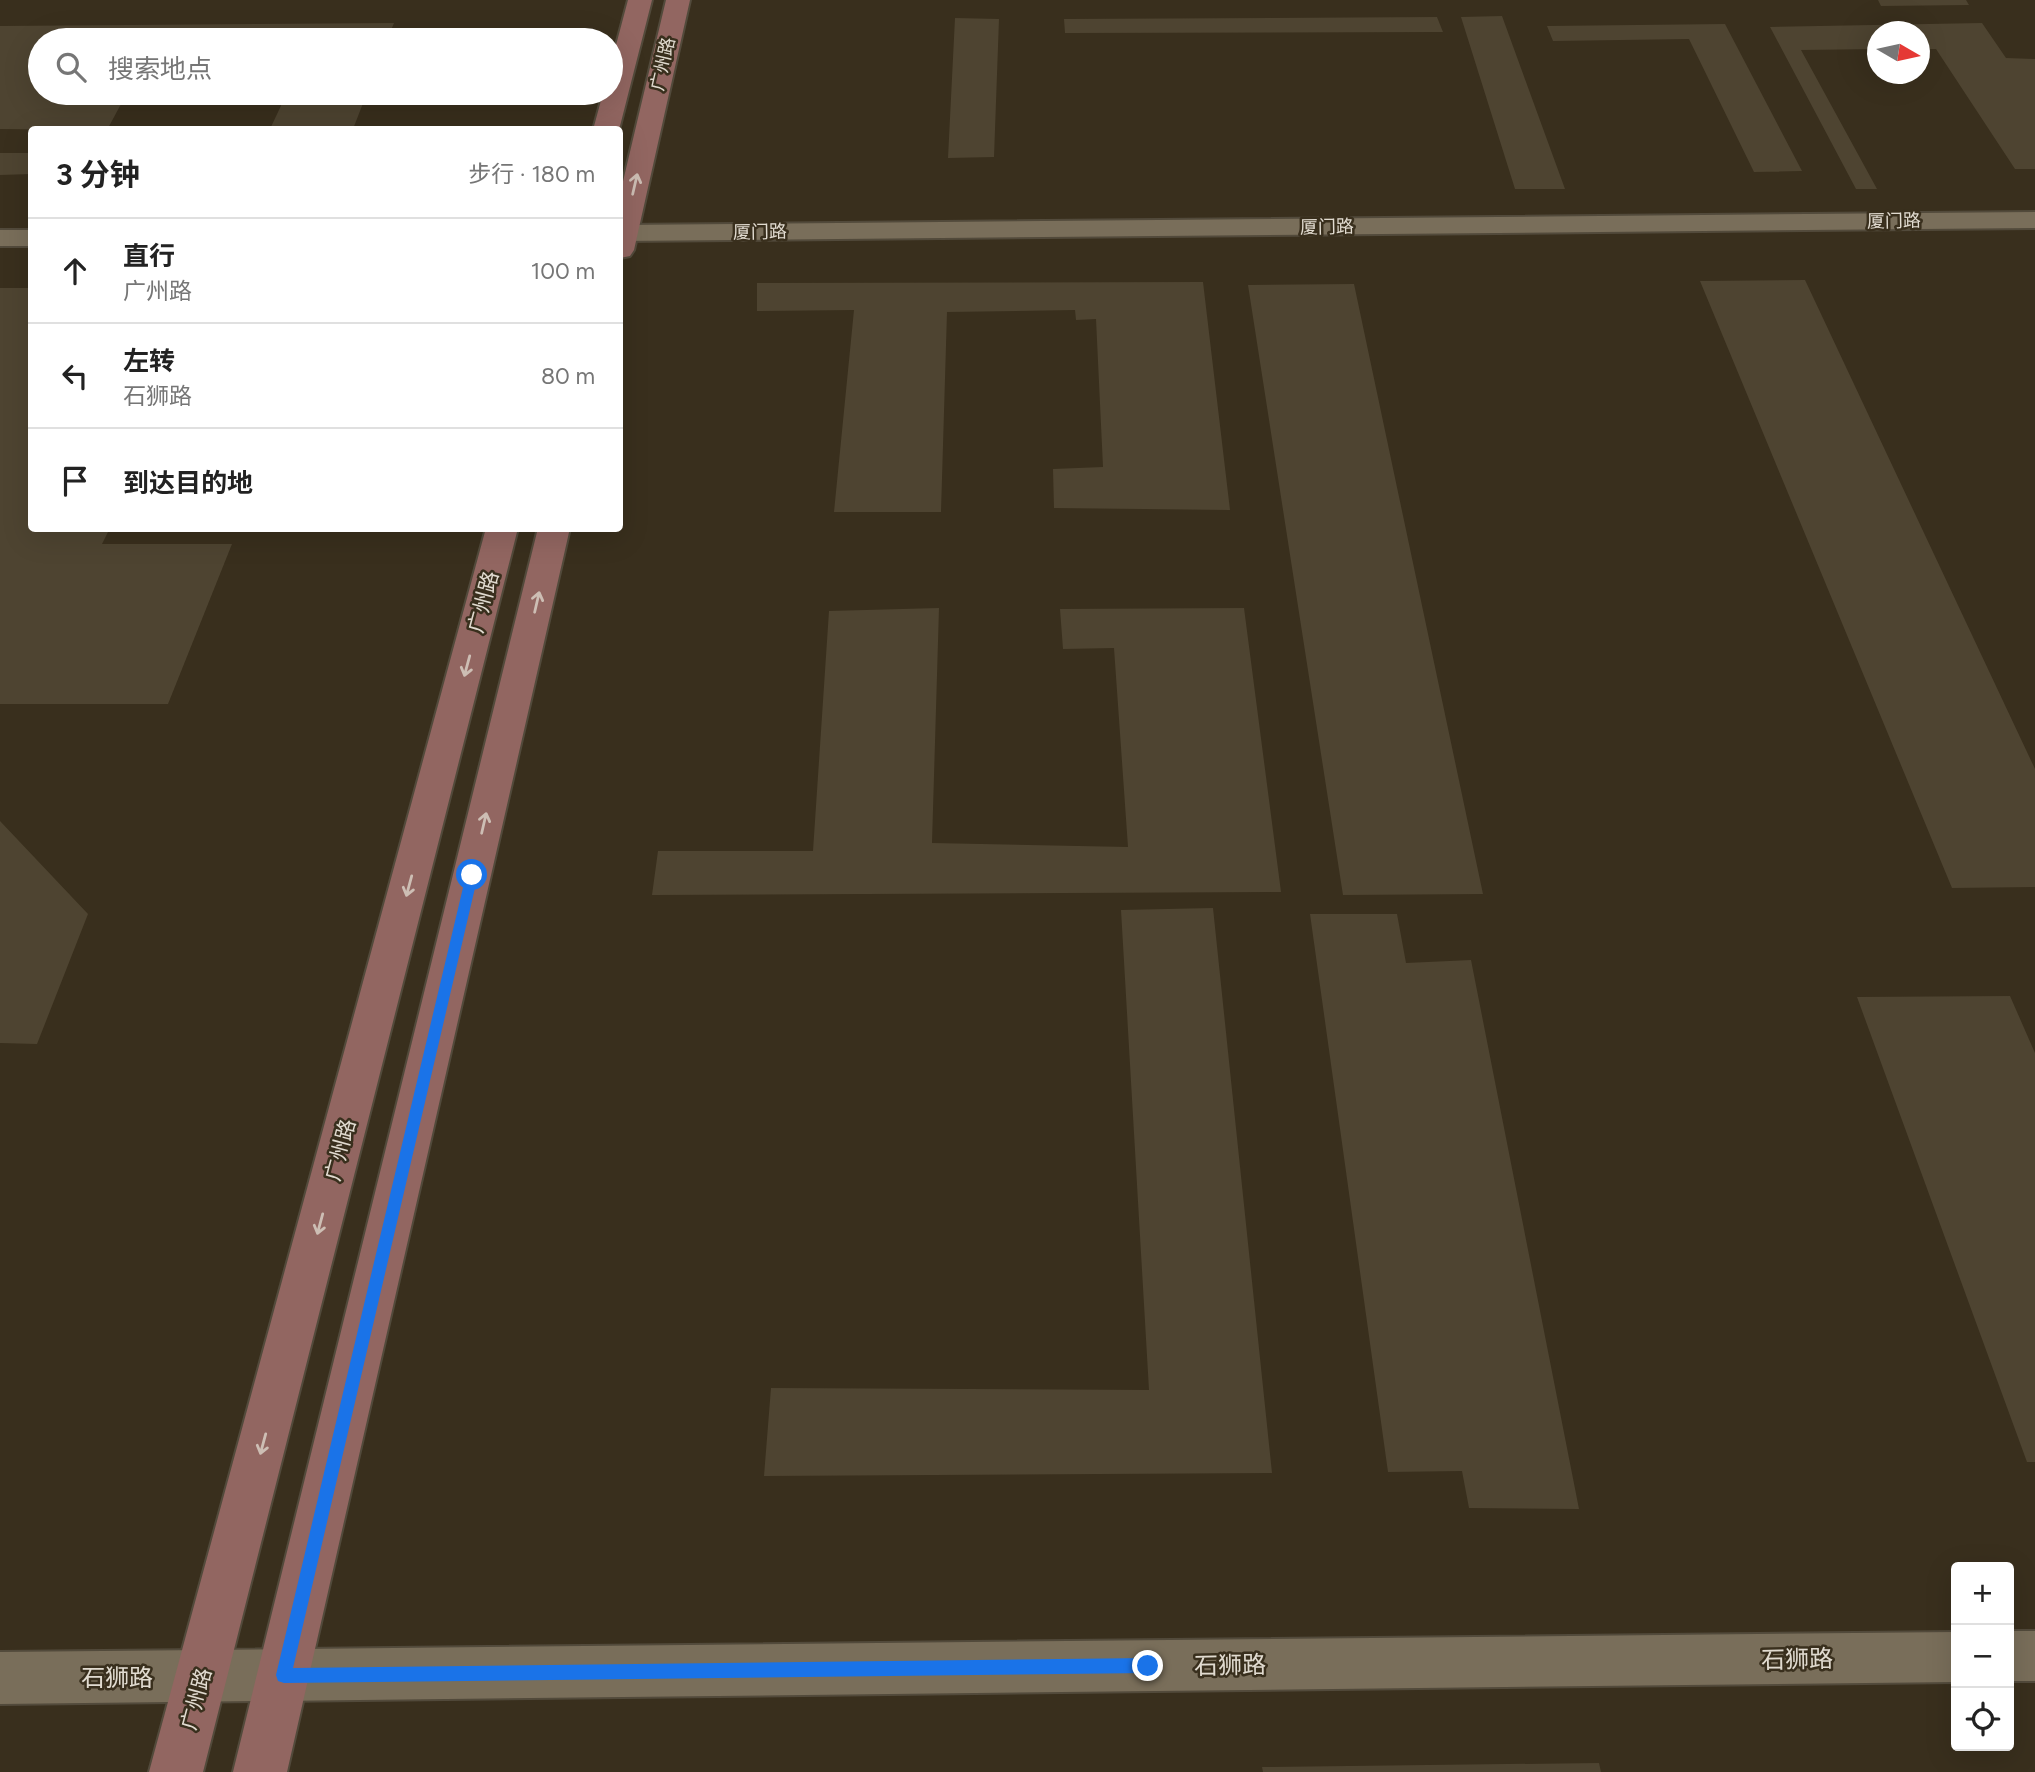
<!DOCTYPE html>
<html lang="zh">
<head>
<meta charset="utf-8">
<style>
	body { margin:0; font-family:Figtree,"Noto Sans SC",sans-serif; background:#f6f6f6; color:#222 }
	.controls { position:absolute; right:21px; bottom:21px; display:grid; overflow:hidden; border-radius:7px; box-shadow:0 7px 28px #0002 }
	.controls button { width:63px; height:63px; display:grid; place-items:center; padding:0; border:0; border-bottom:2px solid #e0e0e0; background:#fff; color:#222; font:35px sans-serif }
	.compass { position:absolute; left:1867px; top:21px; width:63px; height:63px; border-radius:50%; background:#fff; box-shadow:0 7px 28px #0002; rotate:99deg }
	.stop { position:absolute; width:21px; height:21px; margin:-16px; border:5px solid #1a73e8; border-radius:50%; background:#fff }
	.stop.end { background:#1a73e8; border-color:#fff; box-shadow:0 2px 7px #0008 }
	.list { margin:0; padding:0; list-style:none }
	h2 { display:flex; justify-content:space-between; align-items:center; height:91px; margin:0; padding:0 28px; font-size:30px }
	h2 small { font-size:23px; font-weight:400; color:#767676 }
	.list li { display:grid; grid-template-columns:46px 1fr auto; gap:21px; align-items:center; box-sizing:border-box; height:105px; padding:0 28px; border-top:2px solid #e0e0e0 }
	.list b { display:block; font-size:26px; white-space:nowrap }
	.list p { margin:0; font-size:23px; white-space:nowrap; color:#767676 }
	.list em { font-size:23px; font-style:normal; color:#767676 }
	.icon { flex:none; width:38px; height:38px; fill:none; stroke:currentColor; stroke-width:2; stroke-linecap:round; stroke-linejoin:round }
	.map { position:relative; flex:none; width:2035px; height:1772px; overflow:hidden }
	.search { position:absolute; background:#fff; box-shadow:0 7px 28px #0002; left:28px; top:28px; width:595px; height:77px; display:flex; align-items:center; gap:18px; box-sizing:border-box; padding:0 24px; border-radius:38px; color:#767676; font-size:26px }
	.panel { position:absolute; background:#fff; box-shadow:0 7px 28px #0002; left:28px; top:126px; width:595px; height:406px; border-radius:7px }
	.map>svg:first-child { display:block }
	.building { fill:#4e4431 }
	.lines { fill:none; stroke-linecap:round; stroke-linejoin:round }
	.minor-casing { stroke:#524a3b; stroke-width:4 }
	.tertiary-casing { stroke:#524a3b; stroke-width:4 }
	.secondary-casing { stroke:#524a3b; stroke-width:4 }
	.minor { fill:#796e5a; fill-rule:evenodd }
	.tertiary { fill:#796e5a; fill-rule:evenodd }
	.secondary { fill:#926661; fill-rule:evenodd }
	.oneway { stroke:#cdbeb4 }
	.route { fill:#1a73e8 }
	.labels { text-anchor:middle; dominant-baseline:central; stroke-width:5; stroke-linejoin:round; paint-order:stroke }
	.far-street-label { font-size:18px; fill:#e1dbd0; stroke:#392f1d }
	.street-label { font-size:21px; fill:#e1dbd0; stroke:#392f1d }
	.near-street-label { font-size:24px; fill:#e1dbd0; stroke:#392f1d }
</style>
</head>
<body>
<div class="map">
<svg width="2035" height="1772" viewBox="0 0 2035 1772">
	<rect width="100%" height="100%" fill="#392f1d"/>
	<path class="building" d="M1878,0H1966L1969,5L1881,6Z
		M1502,16L1565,189H1515L1461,17Z
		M1437,17L1443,32L1065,33L1064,19Z
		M955,18L999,19L994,157L948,158Z
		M394,23L387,40H40V93H127L107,130L0,129V26Z
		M1982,23L2006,58L2035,59V169H2015L1936,49H1920V32H1878V49L1801,50L1877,189H1856L1770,27Z
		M1725,24L1802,171L1754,172L1689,39L1553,41L1547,26Z
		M287,93H367L353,129H270Z
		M0,153H32V174L0,175Z
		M1805,280L2035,769V887L1952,888L1700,281Z
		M1203,282L1230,510L1054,508L1053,469L1103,467L1096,319L1076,320L1075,310L947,312L941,512H834L854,310L757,311V283Z
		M1354,284L1483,894L1343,895L1248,285Z
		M0,288H32V528H110L102,544H232L168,704H0Z
		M939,608L932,843L1128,847L1114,648L1063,649L1060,609L1244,608L1281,892L652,895L658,851H813L829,611Z
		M0,821L88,914L37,1044L0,1043Z
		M1213,908L1272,1473L764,1476L771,1388L1149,1390L1121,910Z
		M1310,914H1397L1406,963L1471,960L1579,1509L1469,1508L1462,1471L1388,1472Z
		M2010,996L2035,1053V1462H2027L1857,997Z
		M1599,1763L1601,1772H1263L1262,1767Z"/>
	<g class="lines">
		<g class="minor-casing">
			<path id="minor" d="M2035,212V228L620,241V225Z
				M0,230H32V246H0Z"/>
		</g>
		<g class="tertiary-casing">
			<path id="tertiary" d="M2009,1631H2035V1681H2009Z
				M1956,1632V1682L0,1704V1652Z"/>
		</g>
		<g class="secondary-casing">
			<path id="secondary" d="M628,0H652L619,130H593L603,93H611V64Z
				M666,0H690L634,250L630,256L620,258V194Z
				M486,528H518L203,1772H149Z
				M538,528H570L287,1772H233Z"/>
		</g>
		<use href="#minor" class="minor"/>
		<use href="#tertiary" class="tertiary"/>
		<use href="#secondary" class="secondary"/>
	</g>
	<defs><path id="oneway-shaft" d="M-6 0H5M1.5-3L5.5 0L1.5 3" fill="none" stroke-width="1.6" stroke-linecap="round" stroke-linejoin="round" transform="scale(1.75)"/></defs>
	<g class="oneway">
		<use href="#oneway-shaft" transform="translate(635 184) rotate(-77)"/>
		<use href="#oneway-shaft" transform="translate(537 602) rotate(-77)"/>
		<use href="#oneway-shaft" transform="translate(467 666) rotate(105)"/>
		<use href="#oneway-shaft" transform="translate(484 823) rotate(-77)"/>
		<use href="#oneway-shaft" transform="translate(409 886) rotate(105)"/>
		<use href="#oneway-shaft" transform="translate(320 1224) rotate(105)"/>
		<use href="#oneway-shaft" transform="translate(263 1444) rotate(105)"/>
	</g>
	<path class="route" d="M472,871L478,875L293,1668L1148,1658L1153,1661L1155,1666L1153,1671L1148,1673L284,1683L278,1681L276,1675L466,875Z"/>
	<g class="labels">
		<g class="far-street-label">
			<text transform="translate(663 64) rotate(-77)">广州路</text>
			<text transform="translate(1894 221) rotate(-1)">厦门路</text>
			<text transform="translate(1327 227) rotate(-1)">厦门路</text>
			<text transform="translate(760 232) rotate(-1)">厦门路</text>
		</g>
		<g class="street-label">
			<text transform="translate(483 602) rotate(-75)">广州路</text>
			<text transform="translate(340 1150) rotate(-75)">广州路</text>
			<text transform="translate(196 1699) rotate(-75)">广州路</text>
		</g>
		<g class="near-street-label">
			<text transform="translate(1797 1659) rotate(-1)">石狮路</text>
			<text transform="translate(1230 1665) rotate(-1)">石狮路</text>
			<text x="117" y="1677">石狮路</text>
		</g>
	</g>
</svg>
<div class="controls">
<button>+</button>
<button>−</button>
<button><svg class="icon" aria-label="locate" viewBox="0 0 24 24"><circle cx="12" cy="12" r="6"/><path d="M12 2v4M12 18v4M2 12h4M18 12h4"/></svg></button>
</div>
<svg class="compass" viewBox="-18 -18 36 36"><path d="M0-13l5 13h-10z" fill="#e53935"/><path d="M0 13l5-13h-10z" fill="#767676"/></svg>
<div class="stop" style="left:472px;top:875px"></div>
<div class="stop end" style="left:1148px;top:1666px"></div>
<div class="search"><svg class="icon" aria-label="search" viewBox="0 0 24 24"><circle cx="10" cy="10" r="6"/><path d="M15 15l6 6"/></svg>搜索地点</div>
<section class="panel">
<h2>3 分钟<small>步行 · 180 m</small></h2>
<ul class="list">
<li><svg class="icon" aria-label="ahead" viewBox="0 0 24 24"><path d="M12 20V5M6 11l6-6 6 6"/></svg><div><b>直行</b><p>广州路</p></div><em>100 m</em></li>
<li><svg class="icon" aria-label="left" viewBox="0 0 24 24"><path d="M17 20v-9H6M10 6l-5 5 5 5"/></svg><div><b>左转</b><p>石狮路</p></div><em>80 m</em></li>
<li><svg class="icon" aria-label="arrive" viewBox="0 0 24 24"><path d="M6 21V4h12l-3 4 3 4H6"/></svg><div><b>到达目的地</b></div></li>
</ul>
</section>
</div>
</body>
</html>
